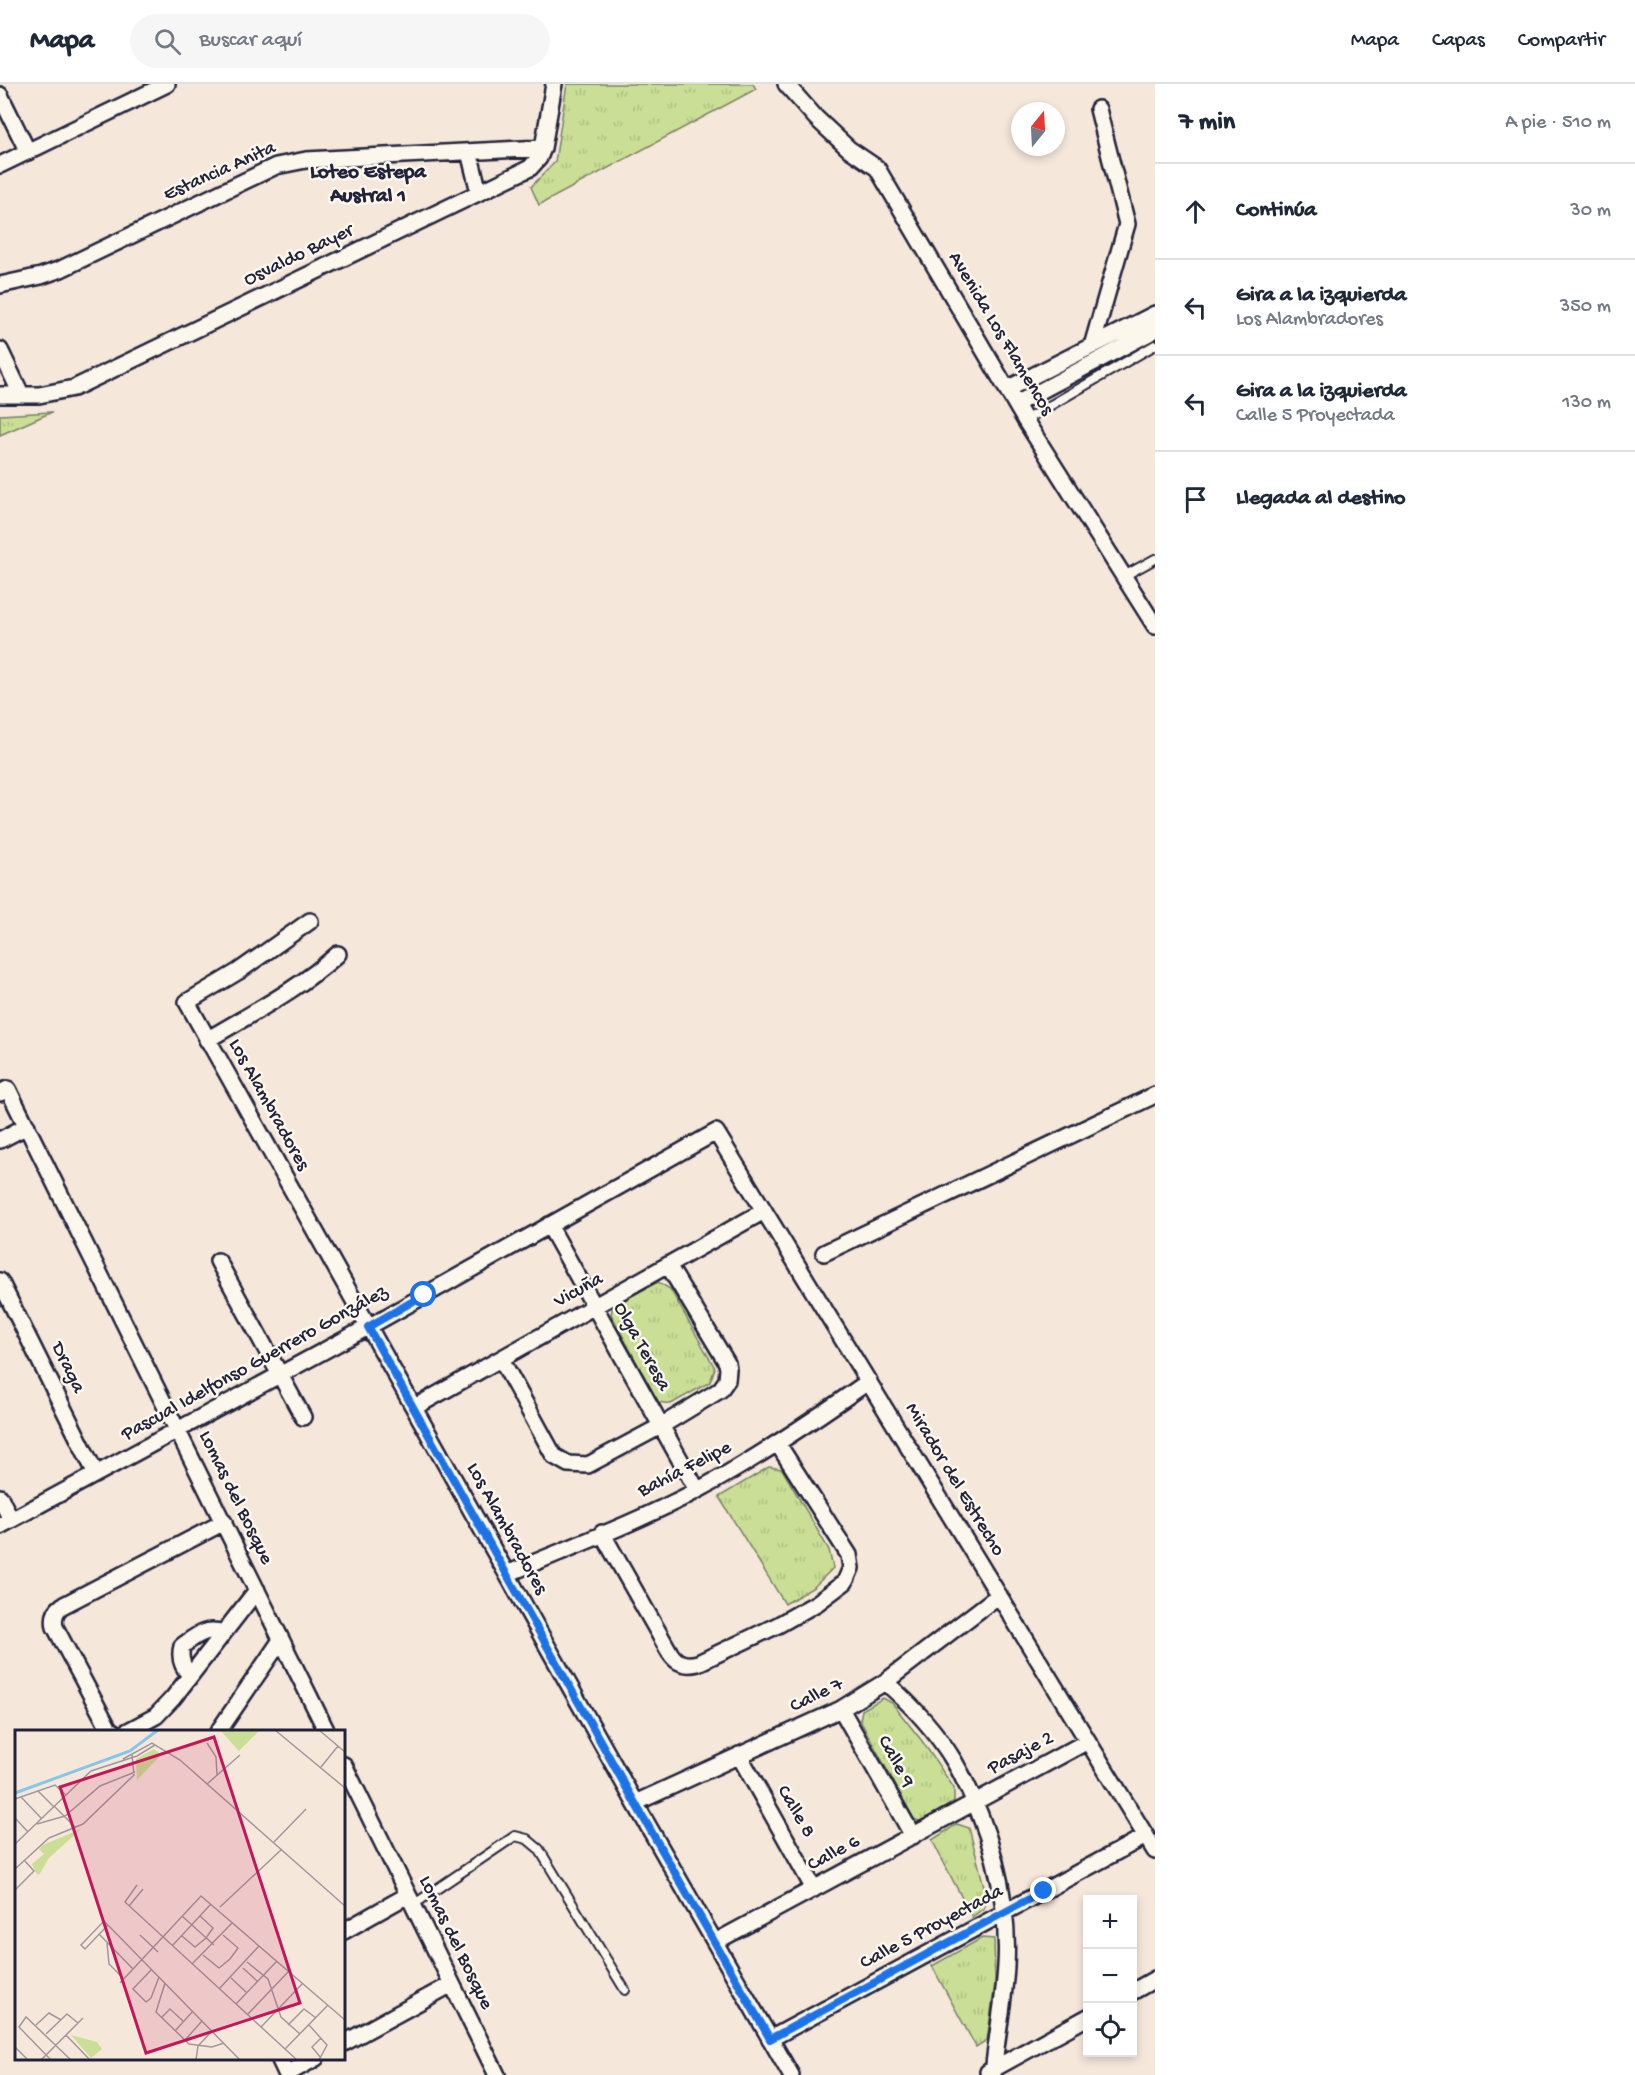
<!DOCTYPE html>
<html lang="es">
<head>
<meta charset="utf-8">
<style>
	body { margin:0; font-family:"Gochi Hand",sans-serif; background:#f6f6f7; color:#1f2937 }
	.controls { position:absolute; right:18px; bottom:18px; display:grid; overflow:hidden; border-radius:0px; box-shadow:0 3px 9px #0003 }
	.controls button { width:54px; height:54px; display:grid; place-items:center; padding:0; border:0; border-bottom:2px solid #e0e1e3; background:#fff; color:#1f2937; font:30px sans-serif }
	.compass { position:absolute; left:1011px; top:18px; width:54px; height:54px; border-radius:50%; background:#fff; box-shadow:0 3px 9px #0003; rotate:18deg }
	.stop { position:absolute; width:18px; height:18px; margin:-14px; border:4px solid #1a73e8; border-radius:50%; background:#fff }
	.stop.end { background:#1a73e8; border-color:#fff; box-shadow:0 2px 6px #0008 }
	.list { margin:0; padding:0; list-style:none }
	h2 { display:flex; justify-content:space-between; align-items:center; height:78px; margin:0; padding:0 24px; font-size:26px }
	h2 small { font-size:20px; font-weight:400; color:#747a83 }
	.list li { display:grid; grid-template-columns:39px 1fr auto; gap:18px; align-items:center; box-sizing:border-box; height:96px; padding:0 24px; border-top:2px solid #e0e1e3 }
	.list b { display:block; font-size:22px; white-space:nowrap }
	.list p { margin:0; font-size:20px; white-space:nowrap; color:#747a83 }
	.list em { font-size:20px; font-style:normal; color:#747a83 }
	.icon { flex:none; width:33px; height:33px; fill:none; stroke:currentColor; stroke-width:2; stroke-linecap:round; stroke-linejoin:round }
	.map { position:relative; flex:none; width:1155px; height:1991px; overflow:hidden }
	header { display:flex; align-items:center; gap:36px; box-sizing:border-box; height:84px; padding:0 30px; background:#fff; border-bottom:2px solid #e0e1e3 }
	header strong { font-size:28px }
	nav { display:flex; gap:33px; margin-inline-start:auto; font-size:21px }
	.search { width:420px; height:54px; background:#f6f6f7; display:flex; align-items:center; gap:15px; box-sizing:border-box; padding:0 21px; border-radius:33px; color:#747a83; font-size:22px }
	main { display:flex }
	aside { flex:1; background:#fff }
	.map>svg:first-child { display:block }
	.park { fill:url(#park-tufts); stroke:#768068; stroke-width:1.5 }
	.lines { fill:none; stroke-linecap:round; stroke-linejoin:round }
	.service-casing { stroke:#22223b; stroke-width:12 }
	.minor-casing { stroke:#22223b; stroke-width:20 }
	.service { stroke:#fbf7ec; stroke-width:8 }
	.minor { stroke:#fbf7ec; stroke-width:15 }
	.route { stroke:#1a73e8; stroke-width:8 }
	.labels { text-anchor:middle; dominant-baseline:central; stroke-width:5; stroke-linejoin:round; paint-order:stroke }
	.street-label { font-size:20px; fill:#22223b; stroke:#fbf7ec }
	.neighbourhood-label { font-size:21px; font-weight:bold; fill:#22223b; stroke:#fbf7ec }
	.inset-river { fill:none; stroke:#86c7e7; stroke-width:3 }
	.inset-road { fill:none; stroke:#a1989b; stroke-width:1.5 }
	.view { fill:#c2185b; fill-opacity:0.15; stroke:#c2185b; stroke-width:3 }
	.inset-edge { fill:none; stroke:#22223b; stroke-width:3 }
</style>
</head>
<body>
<header>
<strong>Mapa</strong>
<div class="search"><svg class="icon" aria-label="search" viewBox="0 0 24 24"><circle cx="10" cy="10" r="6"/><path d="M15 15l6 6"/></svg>Buscar aquí</div>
<nav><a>Mapa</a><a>Capas</a><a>Compartir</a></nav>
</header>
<main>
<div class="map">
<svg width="1155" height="1991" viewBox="0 0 1155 1991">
	<defs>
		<pattern id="park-tufts" width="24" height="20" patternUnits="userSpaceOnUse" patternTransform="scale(1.5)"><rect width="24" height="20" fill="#cadf95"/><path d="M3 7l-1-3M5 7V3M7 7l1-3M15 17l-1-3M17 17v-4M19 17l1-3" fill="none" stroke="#adbf81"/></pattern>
	</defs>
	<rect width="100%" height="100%" fill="#f6e7db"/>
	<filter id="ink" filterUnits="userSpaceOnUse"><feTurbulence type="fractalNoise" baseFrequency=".0167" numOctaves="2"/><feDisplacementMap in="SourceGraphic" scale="12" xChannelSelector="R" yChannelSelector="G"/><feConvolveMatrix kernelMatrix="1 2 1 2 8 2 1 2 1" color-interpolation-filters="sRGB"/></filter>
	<g filter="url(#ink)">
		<path class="park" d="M567,0H753L756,5L539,121L531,103L555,78Z
			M52,328L0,351V331Z
			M658,1198L670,1205L715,1284L710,1298L671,1320L658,1318L611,1230L613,1222Z
			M769,1383L782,1385L829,1466L833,1484L814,1503L785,1520L719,1413Z
			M883,1614L892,1619L922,1657L954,1704V1718L921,1738L914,1735L860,1636L862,1626Z
			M957,1740L969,1744L987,1814L984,1824L972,1833L932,1756Z
			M982,1854L994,1855L995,1899L987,1956L976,1963L932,1882Z"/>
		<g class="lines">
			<g class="service-casing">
				<path id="service" d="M1025,336L1155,261
					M1124,492L1155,475
					M413,1821L515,1752L527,1755L539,1765L625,1906"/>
			</g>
			<g class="minor-casing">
				<path id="minor" d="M786,0L816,34L849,65L877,84L1025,336L1155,542
					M0,11L28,68
					M469,68L479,108
					M0,81L167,0
					M0,201L41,192L61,185L276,82L306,76L543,64
					M1092,262L1127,140L1098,25
					M0,266L21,310
					M1007,305L1155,230
					M0,311H39L74,304L530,84L539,74L543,64L554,0
					M1016,320L1155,246
					M310,837L239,887L187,918L635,1719L791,1991
					M207,956C252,929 299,905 338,870
					M0,1009L8,1005L327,1648
					M0,1056L27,1042
					M549,1141L697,1406
					M824,1169L1155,1011
					M218,1177L303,1333
					M0,1197L96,1390
					M501,1275L554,1372L568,1380L588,1381L661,1342L720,1306L727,1296L728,1285L727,1279L668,1181
					M415,1323L764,1127
					M0,1413L11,1436
					M0,1442L368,1243L716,1048L1155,1767
					M602,1449L670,1569C677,1580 686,1582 698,1579L778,1541L817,1519L845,1498L851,1484L849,1471L778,1360
					M507,1490C571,1463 638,1438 700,1405C759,1373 814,1336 869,1297
					M190,1591C182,1583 179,1574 182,1562C196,1552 205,1543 223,1549
					M885,1598C912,1621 936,1647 954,1677C989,1737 1010,1813 1006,1882C1004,1919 996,1955 993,1991
					M841,1625L913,1752
					M114,1648L109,1645L55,1543C53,1534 55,1527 62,1522L224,1438
					M126,1648L156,1632L173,1614L257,1506
					M218,1648L281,1556
					M739,1671L814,1805
					M344,1681L497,1991
					M635,1719L841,1625L885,1598L999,1511
					M344,1847L408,1811
					M715,1858L1088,1657
					M1132,1908L1155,1895
					M770,1955L1146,1752
					M344,1959L452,1900
					M279,1974L287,1991
					M988,1988L1088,1933
					M287,1990L316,1974"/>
			</g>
			<use href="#service" class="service"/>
			<use href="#minor" class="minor"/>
		</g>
	</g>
	<g class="lines" filter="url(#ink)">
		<path class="route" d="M424,1211L368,1243L635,1719L770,1955L1044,1807"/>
	</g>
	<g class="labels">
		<g class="street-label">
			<text transform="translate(220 88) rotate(-24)">Estancia Anita</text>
			<text transform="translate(299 172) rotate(-26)">Osvaldo Bayer</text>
			<text transform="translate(1000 250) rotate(59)">Avenida Los Flamencos</text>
			<text transform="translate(268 1021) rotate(61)">Los Alambradores</text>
			<text transform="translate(579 1207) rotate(-29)">Vicuña</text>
			<text transform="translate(641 1263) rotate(61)">Olga Teresa</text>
			<text transform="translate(255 1280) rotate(-29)">Pascual Idelfonso Guerrero González</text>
			<text transform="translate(67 1284) rotate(64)">Draga</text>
			<text transform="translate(685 1386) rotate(-27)">Bahía Felipe</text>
			<text transform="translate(954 1396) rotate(59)">Mirador del Estrecho</text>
			<text transform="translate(235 1414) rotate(64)">Lomas del Bosque</text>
			<text transform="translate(506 1445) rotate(61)">Los Alambradores</text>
			<text transform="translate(817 1612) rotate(-26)">Calle 7</text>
			<text transform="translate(1021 1670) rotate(-28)">Pasaje 2</text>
			<text transform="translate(895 1678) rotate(61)">Calle 9</text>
			<text transform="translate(795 1728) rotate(60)">Calle 8</text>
			<text transform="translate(834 1770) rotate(-28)">Calle 6</text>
			<text transform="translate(932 1844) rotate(-28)">Calle 5 Proyectada</text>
			<text transform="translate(455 1859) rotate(64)">Lomas del Bosque</text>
		</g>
		<g class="neighbourhood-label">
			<text x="368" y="89">Loteo Estepa<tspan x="368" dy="24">Austral 1</tspan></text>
		</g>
	</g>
	<g transform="translate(15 1646)">
		<rect width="330" height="330" fill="#f6e7db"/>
		<path d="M205,0H245L224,21Z" fill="#cadf95"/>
		<path d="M139,19L146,25L122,50L121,29ZM66,99L34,128L24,145L21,143L17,134L29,124L24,119L28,115ZM56,305L82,312L87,319L76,328Z" fill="#cadf95"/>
		<path class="inset-river" d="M0,63L115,21L143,0"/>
		<path class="inset-road" d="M260,0L330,58M304,0L330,22M192,13L201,27L202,45M108,29L137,13L165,30L330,176M306,37L323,16M192,54L225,25M23,61L39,77M6,67L27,89M0,69L40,55L51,65M39,76L61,98M0,88L13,102M22,94L50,86L85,56L120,42M259,112L291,79M0,114L76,41L122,26L140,15M0,139L34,108L68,94L119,45L117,25M122,155L110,172L282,330M0,160L19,141L9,130M114,176L128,159M205,177L267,119M167,186L199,215M93,195L70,219L66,215L89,191L225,330M84,204L118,239M125,205L143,222M167,206L180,217L191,208L198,198L185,186M92,213L94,234L108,248M157,216L196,174M188,225L204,238L215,229L223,218L208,205M232,232L253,249L266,287L285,304M177,234L217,193M228,238L242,251M137,239L118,259L131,272L136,268L144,247M216,248L232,263M105,253L186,166L330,290M150,253L141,282L174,314L197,317L209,313M204,259L244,216M221,274L262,231M232,285L274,241M146,288L155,279L168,291M21,295L34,283L46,290M273,295L289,279L301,288M294,295L312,315L304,330M246,297L288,253M160,301L178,281M31,304L52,284L63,293M51,305L75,330M170,310L187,291M0,317L13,330M270,319L313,275M306,328L297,317L306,308M26,330L68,288M36,330L4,297L11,287L56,330M181,330L183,316L197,301"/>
		<path class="view" d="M199,7L285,273L131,323L45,57Z"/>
		<rect width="330" height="330" class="inset-edge"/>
	</g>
</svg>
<div class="controls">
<button>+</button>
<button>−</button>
<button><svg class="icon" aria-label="locate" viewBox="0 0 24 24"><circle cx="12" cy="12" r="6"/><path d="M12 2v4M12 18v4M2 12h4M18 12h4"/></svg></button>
</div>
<svg class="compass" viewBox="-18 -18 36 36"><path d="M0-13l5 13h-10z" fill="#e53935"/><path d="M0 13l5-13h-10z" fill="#747a83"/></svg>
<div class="stop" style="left:424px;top:1211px"></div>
<div class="stop end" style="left:1044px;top:1807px"></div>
</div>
<aside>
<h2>7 min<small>A pie · 510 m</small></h2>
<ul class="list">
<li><svg class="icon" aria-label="ahead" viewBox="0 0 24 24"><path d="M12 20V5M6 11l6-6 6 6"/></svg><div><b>Continúa</b></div><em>30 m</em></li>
<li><svg class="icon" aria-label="left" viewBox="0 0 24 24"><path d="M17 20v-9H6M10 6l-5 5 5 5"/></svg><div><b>Gira a la izquierda</b><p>Los Alambradores</p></div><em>350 m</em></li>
<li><svg class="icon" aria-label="left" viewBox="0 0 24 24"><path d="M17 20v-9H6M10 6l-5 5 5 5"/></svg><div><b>Gira a la izquierda</b><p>Calle 5 Proyectada</p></div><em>130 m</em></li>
<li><svg class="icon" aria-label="arrive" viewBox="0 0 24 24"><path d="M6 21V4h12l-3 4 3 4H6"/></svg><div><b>Llegada al destino</b></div></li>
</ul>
</aside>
</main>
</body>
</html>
